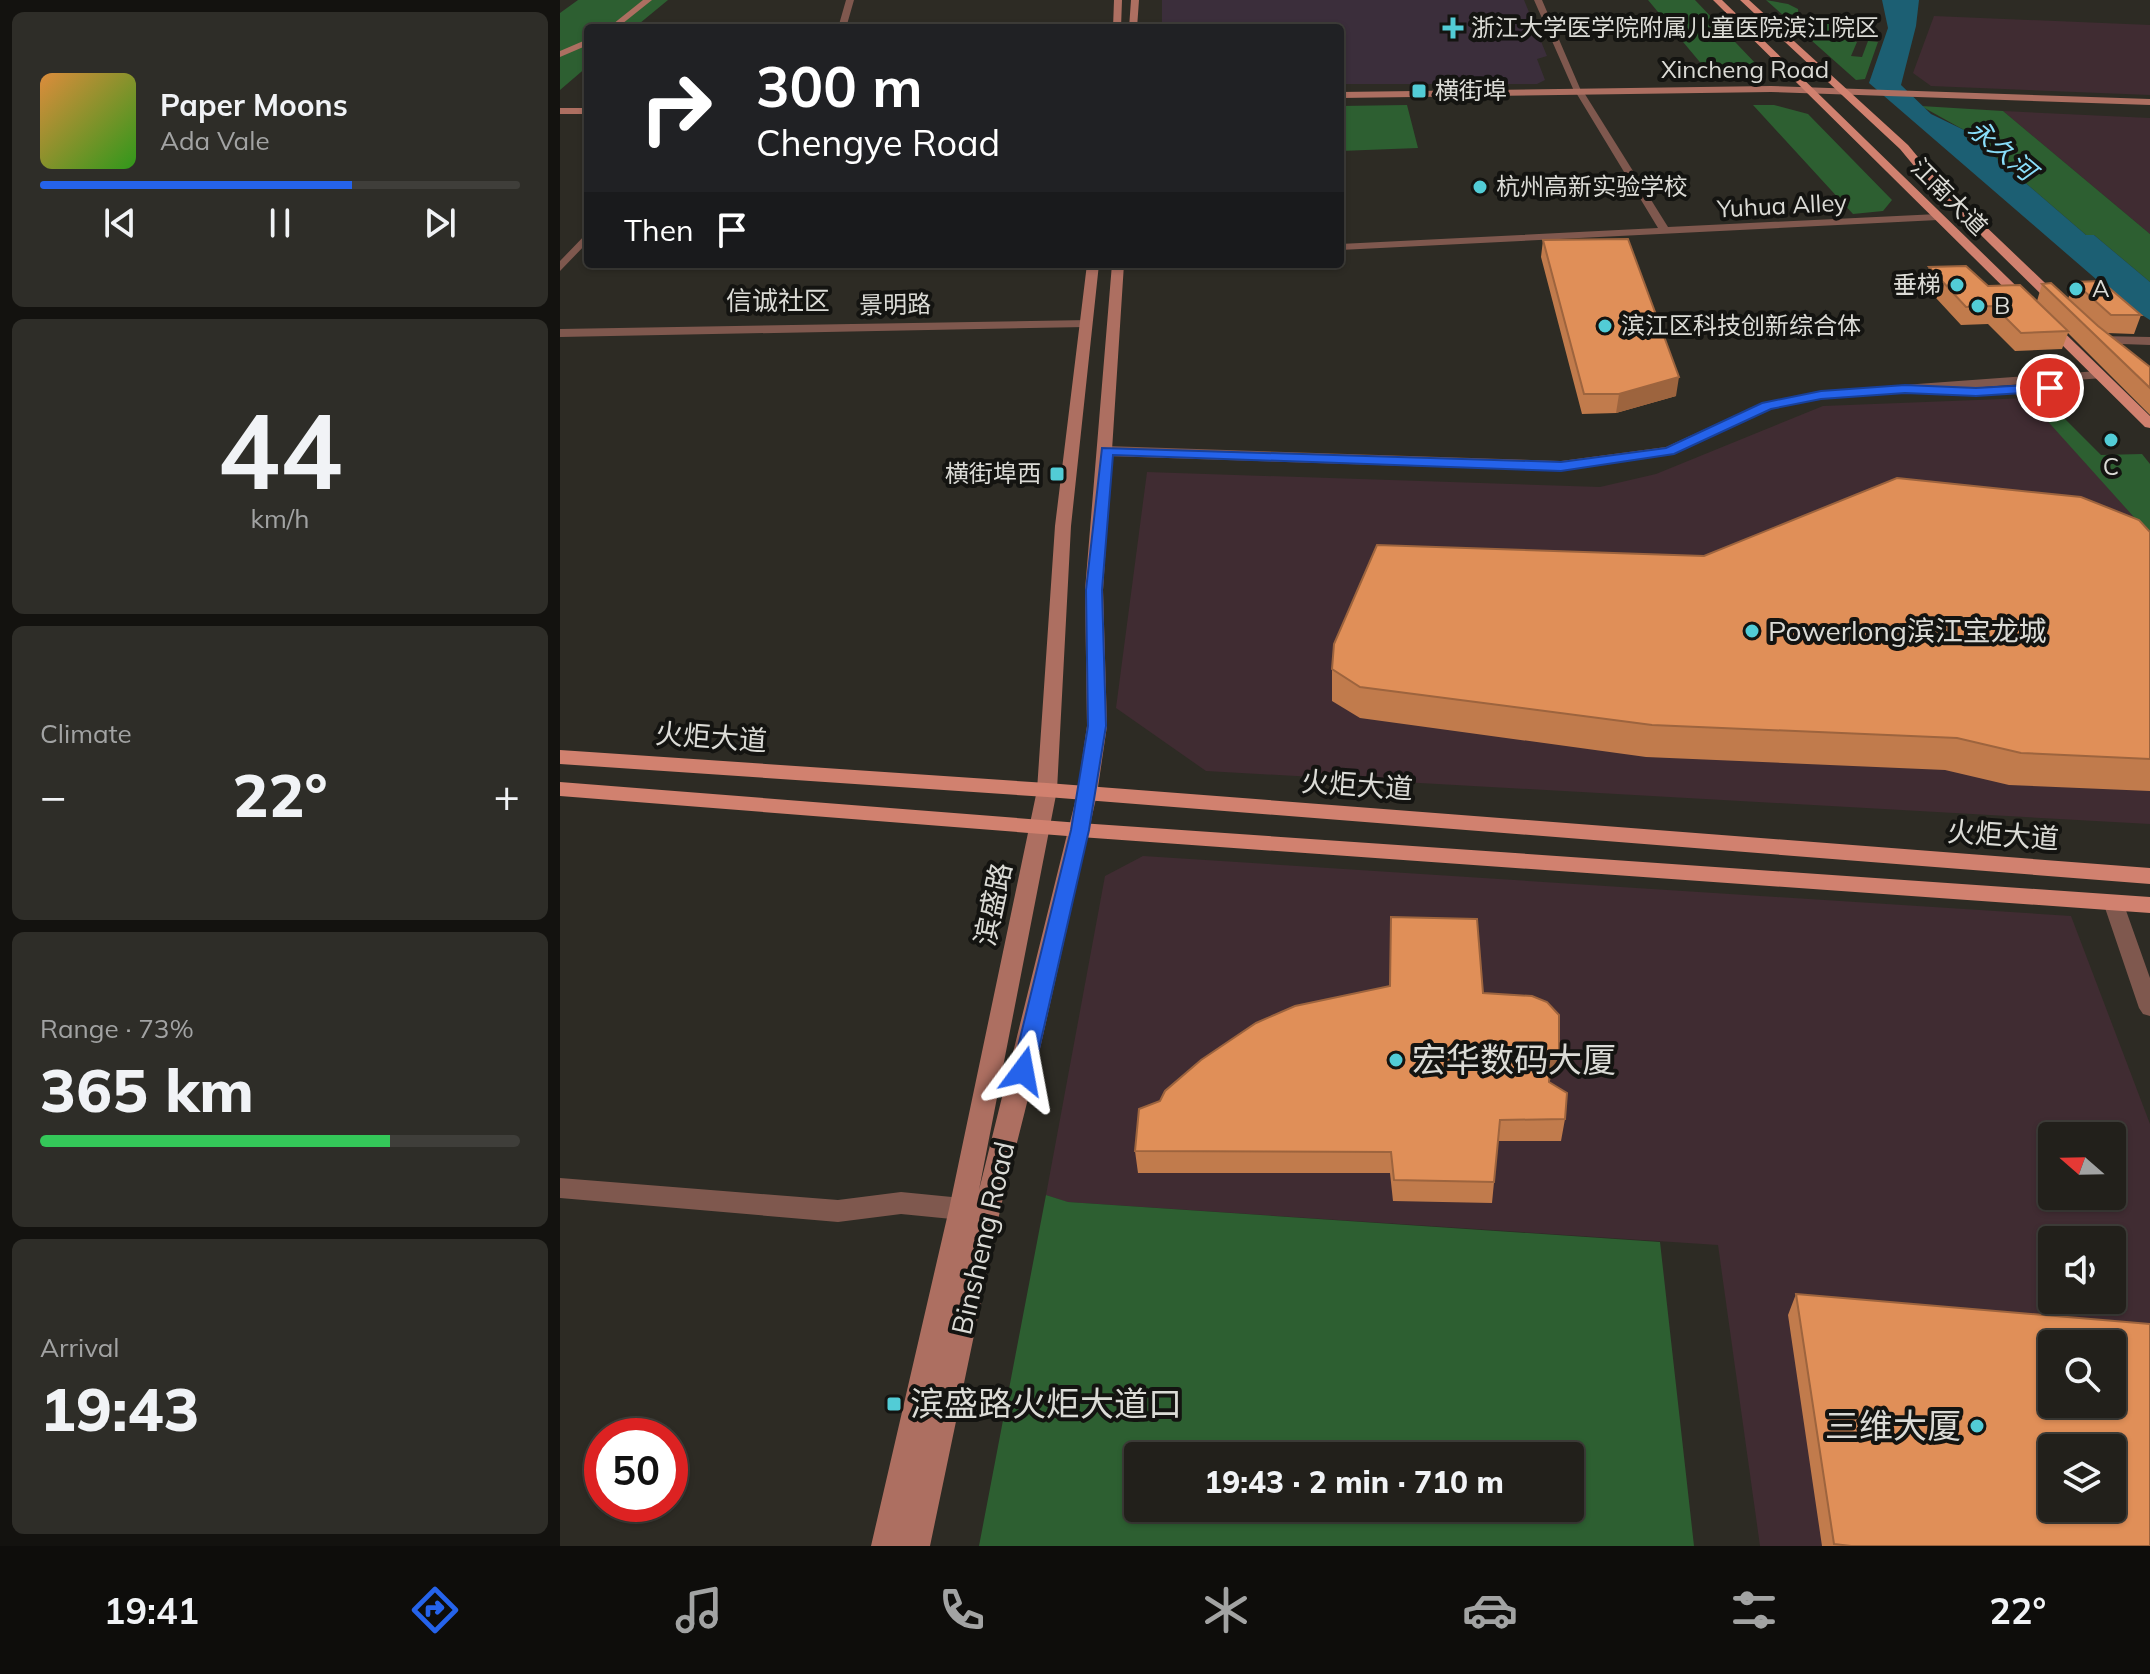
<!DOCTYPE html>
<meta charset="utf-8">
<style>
:root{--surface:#22201b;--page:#2e2d28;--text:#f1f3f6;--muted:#a2a3a3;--line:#3f3e3a;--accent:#2563eb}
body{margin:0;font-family:Mulish,"Noto Sans SC",sans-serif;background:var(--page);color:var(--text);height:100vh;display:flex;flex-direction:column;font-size:30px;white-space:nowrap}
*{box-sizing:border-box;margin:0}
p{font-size:26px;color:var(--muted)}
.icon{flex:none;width:44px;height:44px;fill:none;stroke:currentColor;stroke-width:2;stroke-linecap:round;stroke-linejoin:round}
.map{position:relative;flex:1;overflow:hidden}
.side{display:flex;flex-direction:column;gap:12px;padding:12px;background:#13120f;width:560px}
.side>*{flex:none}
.guide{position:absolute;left:24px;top:24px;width:760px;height:244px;border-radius:8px;box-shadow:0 2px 6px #0004,0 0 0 2px var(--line);background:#202124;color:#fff;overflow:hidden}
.needle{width:52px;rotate:290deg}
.controls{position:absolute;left:1478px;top:1122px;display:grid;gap:16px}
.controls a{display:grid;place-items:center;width:88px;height:88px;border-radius:8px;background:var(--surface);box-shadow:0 2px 6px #0004,0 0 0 2px var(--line);font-size:40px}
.speed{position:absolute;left:24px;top:1418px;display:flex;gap:16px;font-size:40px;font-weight:700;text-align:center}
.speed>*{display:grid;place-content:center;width:104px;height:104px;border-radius:50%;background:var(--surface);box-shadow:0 2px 6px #0004,0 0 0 2px var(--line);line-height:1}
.speed .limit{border:12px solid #d22;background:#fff;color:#111}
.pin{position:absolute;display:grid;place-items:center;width:68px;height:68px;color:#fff;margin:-34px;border:4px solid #fff;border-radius:50%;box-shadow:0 2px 8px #0007}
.me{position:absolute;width:88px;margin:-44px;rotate:13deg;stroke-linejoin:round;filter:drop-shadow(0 0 6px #0008)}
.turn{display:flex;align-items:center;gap:28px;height:168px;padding:0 40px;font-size:36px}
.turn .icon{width:104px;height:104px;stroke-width:2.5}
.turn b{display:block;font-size:56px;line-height:68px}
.then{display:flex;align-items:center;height:76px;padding:0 40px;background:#0003;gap:16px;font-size:30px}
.big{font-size:60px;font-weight:800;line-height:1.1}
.side .widget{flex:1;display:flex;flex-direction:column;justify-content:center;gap:12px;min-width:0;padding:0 28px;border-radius:12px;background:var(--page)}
.side .dial{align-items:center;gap:0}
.dial b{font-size:104px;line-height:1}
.song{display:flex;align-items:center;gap:24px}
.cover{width:96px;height:96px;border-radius:12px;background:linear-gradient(135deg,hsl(30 70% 55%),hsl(110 70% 35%))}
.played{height:8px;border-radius:4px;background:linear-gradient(90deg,var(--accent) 65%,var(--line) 65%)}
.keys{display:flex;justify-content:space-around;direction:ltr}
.heat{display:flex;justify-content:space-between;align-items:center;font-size:44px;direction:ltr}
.charge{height:12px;border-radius:6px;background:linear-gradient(90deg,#34c759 73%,var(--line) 0)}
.trip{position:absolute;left:564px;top:1442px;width:460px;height:80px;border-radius:8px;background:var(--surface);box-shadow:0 2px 6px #0004,0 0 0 2px var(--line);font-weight:800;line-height:80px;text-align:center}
.menu{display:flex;height:128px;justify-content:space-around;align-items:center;background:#0e0d0b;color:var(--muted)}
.menu .icon{width:56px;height:56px}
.menu .active{color:var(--accent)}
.menu b{font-size:36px;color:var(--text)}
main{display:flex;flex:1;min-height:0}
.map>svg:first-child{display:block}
</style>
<main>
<section class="side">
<div class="widget">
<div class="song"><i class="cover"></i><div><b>Paper Moons</b><p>Ada Vale</p></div></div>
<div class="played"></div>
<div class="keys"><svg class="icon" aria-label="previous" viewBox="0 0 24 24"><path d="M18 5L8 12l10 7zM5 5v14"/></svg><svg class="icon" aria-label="pause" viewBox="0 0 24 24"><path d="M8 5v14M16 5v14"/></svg><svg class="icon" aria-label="next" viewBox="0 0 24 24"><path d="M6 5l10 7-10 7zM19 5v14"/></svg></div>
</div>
<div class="widget dial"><b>44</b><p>km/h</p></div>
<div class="widget"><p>Climate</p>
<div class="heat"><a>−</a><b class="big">22°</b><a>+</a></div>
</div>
<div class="widget"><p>Range · 73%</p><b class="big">365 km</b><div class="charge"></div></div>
<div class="widget"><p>Arrival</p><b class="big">19:43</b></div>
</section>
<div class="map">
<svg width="1590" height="1546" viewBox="0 0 1590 1546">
<rect width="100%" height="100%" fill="#2d2b24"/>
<!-- commercial -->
<path fill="#402c32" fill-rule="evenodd" d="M1374,16L1590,25V95L1371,86L1353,73Z
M1443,111L1590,118V234Z
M1468,398L1590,535V824L646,771L556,708L587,472L1040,487L1096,474L1263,406Z
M583,856L1511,916L1590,1124V1546H1200L1158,1245L507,1202L486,1195L545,876ZM1492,1136H1552V1196H1492ZM1492,1240H1552V1300H1492ZM1492,1344H1552V1404H1492ZM1492,1448H1552V1508H1492Z"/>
<!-- medical -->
<path fill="#3b2e3b" d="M602,0H964L987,56L977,59L985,80L977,84H780V28H602Z"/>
<!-- green -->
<path fill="#2d5f31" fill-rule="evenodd" d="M18,0H108L74,28H28V66L0,90V13Z
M1088,0H1135L1198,66L1149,73Z
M1206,0L1228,4L1238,9L1239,21H1308L1302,34H1289L1286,39L1297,42L1291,56L1302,57L1308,41L1318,42L1305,79L1296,80Z
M847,105L858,148L780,151V106Z
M1193,105H1214L1248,114L1332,200L1323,211L1293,214Z
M1361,106L1443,111L1590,234V282L1534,235H1526L1404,130Z
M1501,415L1541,455L1582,454L1590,464V535L1483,416Z
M486,1195L508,1202L1100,1242L1134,1546H419ZM578,1456H1010V1508H578Z"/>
<!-- water -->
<path fill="#1c5f73" d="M1322,0H1359L1356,26L1341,85L1371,114L1404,130L1526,235H1534L1590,282V320L1566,305L1309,83L1328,28Z"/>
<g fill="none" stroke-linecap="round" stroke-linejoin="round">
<!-- minor -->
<path fill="#7f584e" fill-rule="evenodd" d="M286,0H294L286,28H278Z
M1019,88L1023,91L1108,227L1378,214L1383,217L1378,220L780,250V244L1098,228L1015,91Z
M28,232V242L0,271V261Z
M530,320L532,323L526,327L0,337V329Z
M1553,895L1560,897L1563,902L1590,978V1016L1583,1014L1579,1008L1543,902L1546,897Z
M0,1178L278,1200L341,1192L402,1198L410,1201L414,1209L410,1217L402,1220L341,1214L278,1222L0,1198Z"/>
<!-- tertiary -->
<path fill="#7f584e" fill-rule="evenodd" d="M974,0H982L1022,93L1014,91Z
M1539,336L1590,337V345L1534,343L1532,340Z
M1538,371L1545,375L1543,378L1261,399L1211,409L1114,454L1001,471L546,456L538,451L546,446L1001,461L1106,447L1202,403L1261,391Z"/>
<!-- secondary -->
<path fill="#ad6f61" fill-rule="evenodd" d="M83,0H92L57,28H48Z
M554,0H562L561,28H553Z
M571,0H579L577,28H569Z
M28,39V45L0,57V51Z
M1211,86L1590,99V105L1211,92L780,98V92Z
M0,108H28V114H0Z
M527,264H539L511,526L497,790L419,1190L517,794L527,726L525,590L552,264H564L543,590L547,726L537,794L475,1071L441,1206L370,1546H311L389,1209L477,790L495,526Z"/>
<!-- primary -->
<path fill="#d1816f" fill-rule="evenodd" d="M1153,0H1162L1590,416V428L1585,427Z
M1180,0H1189L1348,145L1377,180L1505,302V308H1495L1369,184L1340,149Z
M0,750L487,783L1590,868V884L487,797L0,764Z
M0,782L520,823L1590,897V913L520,837L0,796Z"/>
</g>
<!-- wall -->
<path fill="#c17b4c" d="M983,240L1116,396L1056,413L1022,414L981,257Z
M1369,267L1477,301L1482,284L1508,299L1514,282L1581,315L1574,334L1547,333L1590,367V415L1508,333L1502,349L1455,351L1428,324L1401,325L1364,285Z
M1590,532V791L1449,785L1385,770L1086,757L800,718L772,701V669L1144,556Z
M923,993L996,1076L989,1080V1082L1005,1119L1001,1141H938L932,1203L833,1201L830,1173H578L575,1151L600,1101Z
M1236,1294L1590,1546H1262L1228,1315Z"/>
<!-- shaded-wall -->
<path fill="#9d643e" d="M1119,377L1116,396L1056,413L1059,394Z
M999,1054L996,1076L987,1081L990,1060Z"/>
<!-- building -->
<path fill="#e08f58" stroke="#9d643e" stroke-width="2" fill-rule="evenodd" d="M1068,239L1119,377L1059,394H1024L983,240Z
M1406,266L1428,286L1460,285L1508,331L1461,333L1434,306L1406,307L1369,267Z
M1541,281L1581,315H1551L1514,282Z
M1491,283L1538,326L1590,367V388L1482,284Z
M1337,478L1521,497L1579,520L1590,532V759L1461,753L1397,738L1092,725L800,687L772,669L774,644L817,545L1144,556Z
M831,917L917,919L923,993L972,996L987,1002L999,1015V1054L990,1060L989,1082L1007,1093L1005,1119L940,1120L934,1182L834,1180L831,1152L575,1151L579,1109L600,1101L605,1091L641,1060L696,1023L735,1006L830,986Z
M1236,1294L1590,1324V1546H1291L1274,1544ZM1492,1344H1552V1404H1492ZM1492,1448H1552V1508H1492Z"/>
<!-- route -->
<path fill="#2563eb" stroke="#184099" stroke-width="2" d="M1490,384L1496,388L1495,391L1416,396L1345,393L1261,399L1211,409L1114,454L1001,471L553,455L542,590L546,726L529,830L474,1071L471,1078L463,1081L455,1078L452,1071L511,830L528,726L526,590L542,448L1001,462L1106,448L1202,403L1261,391L1345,385L1416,388Z"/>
<!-- markers -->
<g fill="#52ccd6" stroke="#141411" stroke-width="3">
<path d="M889 16h8v8h8v8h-8v8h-8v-8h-8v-8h8z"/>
<rect x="851" y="83" width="16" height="16" rx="4"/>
<circle cx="920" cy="187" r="8"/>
<circle cx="1397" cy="285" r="8"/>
<circle cx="1516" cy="289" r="8"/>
<circle cx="1418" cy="306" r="8"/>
<circle cx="1045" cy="326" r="8"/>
<circle cx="1551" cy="440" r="8"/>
<rect x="489" y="466" width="16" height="16" rx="4"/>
<circle cx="1192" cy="631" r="8"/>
<circle cx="836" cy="1060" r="8"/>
<rect x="326" y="1396" width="16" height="16" rx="4"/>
<circle cx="1417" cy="1426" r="8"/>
</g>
<g text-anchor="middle" stroke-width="8" stroke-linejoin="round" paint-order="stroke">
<!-- far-poi labels -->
<g font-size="24" fill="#dbdbd6" stroke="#141411" text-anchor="start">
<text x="911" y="36">浙江大学医学院附属儿童医院滨江院区</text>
<text x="875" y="99">横街埠</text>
<text x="936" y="195">杭州高新实验学校</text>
<text x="1381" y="293" text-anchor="end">垂梯</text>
<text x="1532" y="297">A</text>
<text x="1434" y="314">B</text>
<text x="1061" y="334">滨江区科技创新综合体</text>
<text x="1551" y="475" text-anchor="middle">C</text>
<text x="481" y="482" text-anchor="end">横街埠西</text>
</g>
<!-- far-street labels -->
<g font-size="24" fill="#dbdbd6" stroke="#141411">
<text x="1185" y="78">Xincheng Road</text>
<text transform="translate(1389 197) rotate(45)" y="8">江南大道</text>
<text transform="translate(1222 206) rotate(-3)" y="8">Yuhua Alley</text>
<text transform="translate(335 305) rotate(-1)" y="8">景明路</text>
</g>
<!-- far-water labels -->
<g font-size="26" font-style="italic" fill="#89defa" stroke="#141411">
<text transform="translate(1442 150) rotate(40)" y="9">永久河</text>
</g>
<!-- far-quarter labels -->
<g font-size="26" fill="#dbdbd6" stroke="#141411">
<text x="218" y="310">信诚社区</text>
</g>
<!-- poi labels -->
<g font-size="28" fill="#dbdbd6" stroke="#141411" text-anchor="start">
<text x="1208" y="641">Powerlong滨江宝龙城</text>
</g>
<!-- street labels -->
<g font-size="28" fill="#dbdbd6" stroke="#141411">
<text transform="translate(151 737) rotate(4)" y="10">火炬大道</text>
<text transform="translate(797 785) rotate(4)" y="10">火炬大道</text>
<text transform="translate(1443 835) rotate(4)" y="10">火炬大道</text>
<text transform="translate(433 904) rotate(-78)" y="10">滨盛路</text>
<text transform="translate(423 1238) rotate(-77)" y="10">Binsheng Road</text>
</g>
<!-- near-poi labels -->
<g font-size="34" fill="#dbdbd6" stroke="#141411" text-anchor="start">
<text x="852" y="1072">宏华数码大厦</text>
<text x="350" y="1416">滨盛路火炬大道口</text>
<text x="1401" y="1438" text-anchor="end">三维大厦</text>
</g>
</g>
</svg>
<div class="controls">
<a><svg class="needle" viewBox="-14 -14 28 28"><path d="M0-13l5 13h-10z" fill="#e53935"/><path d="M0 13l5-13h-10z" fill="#a2a3a3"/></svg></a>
<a><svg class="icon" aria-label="sound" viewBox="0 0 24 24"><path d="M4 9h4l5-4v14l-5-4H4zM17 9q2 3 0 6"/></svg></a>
<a><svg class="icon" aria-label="search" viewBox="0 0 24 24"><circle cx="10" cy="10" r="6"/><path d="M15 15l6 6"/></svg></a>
<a><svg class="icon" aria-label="layers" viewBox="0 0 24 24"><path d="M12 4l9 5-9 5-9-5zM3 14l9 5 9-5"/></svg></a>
</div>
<div class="speed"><div class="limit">50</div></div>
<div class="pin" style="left:1490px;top:388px;background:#d93025"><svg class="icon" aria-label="arrive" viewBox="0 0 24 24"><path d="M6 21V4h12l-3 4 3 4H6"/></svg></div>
<svg class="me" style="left:463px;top:1071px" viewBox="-20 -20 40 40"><path d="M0-17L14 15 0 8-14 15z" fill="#2563eb" stroke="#fff" stroke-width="4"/></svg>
<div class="trip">19:43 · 2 min · 710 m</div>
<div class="guide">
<div class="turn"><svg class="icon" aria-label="right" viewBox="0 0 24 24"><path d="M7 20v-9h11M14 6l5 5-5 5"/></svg><div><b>300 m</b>Chengye Road</div></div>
<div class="then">Then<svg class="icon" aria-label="arrive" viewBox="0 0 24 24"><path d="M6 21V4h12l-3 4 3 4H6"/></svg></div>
</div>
</div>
</main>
<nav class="menu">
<b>19:41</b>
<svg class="icon active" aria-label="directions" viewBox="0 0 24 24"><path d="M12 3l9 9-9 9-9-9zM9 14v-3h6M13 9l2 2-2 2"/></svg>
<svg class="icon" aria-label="music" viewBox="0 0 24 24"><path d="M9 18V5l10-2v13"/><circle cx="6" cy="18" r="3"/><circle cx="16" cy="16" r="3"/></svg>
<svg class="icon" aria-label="phone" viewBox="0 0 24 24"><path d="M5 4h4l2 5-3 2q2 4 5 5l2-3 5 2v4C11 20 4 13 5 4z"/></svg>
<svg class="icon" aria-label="climate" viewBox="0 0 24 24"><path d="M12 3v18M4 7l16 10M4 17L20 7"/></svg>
<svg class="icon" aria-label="car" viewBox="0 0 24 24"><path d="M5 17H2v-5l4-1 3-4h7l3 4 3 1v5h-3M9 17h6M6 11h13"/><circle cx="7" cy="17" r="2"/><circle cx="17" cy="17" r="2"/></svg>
<svg class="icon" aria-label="filters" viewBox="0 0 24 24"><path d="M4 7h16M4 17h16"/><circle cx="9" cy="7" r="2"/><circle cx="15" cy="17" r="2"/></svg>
<b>22°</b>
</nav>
